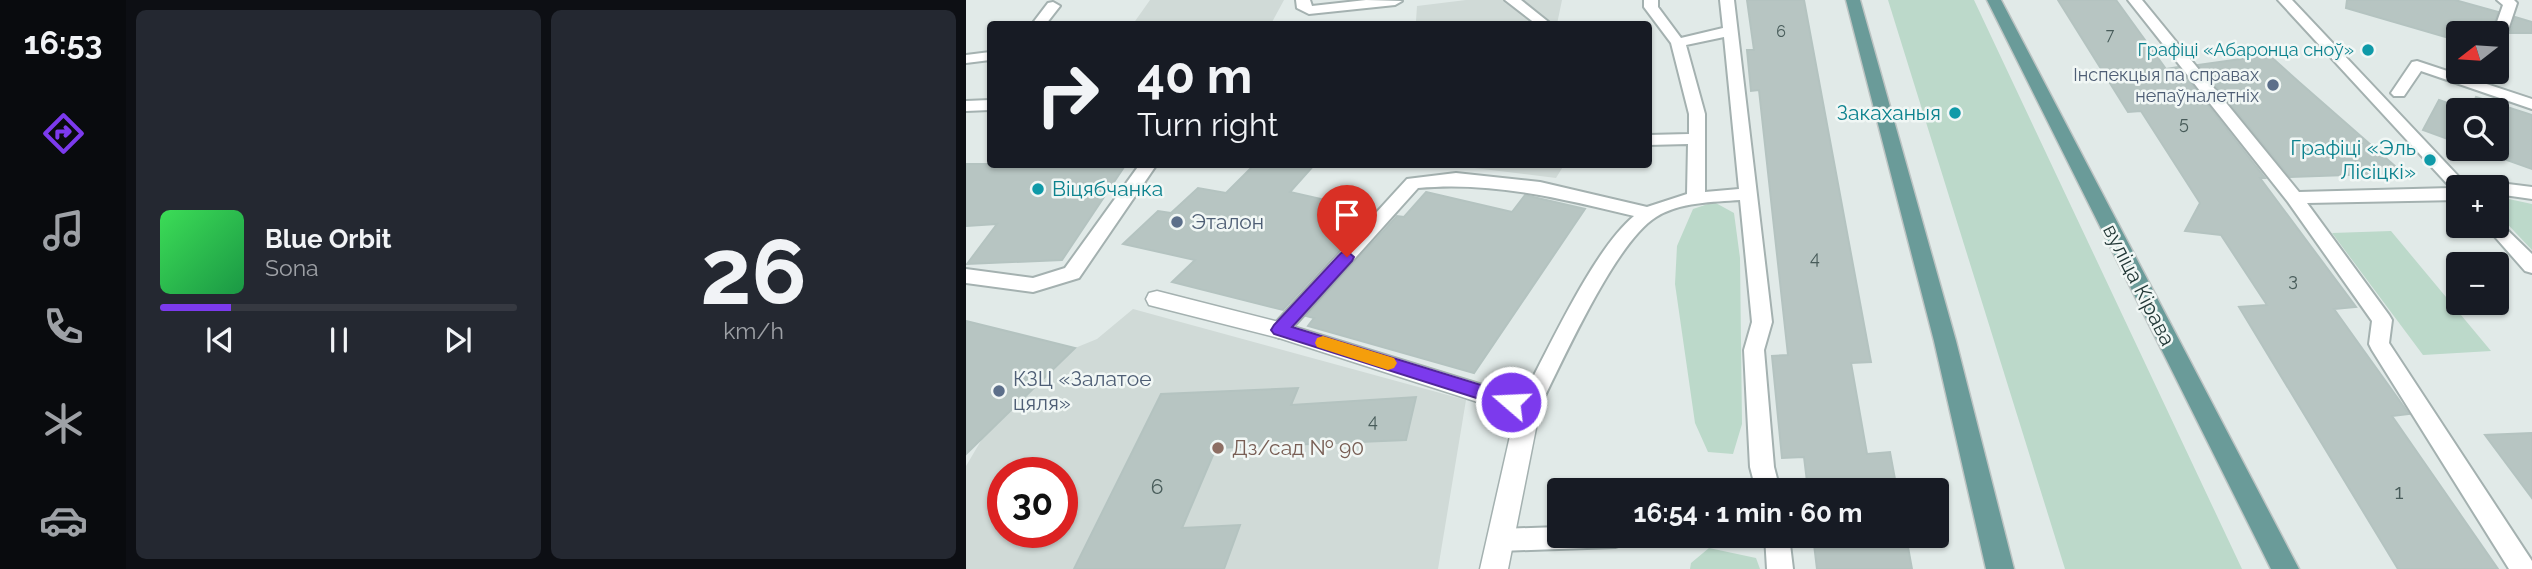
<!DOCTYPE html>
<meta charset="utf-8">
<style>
:root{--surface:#171b24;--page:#242831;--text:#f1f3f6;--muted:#9ea1a6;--line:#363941;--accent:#7c3aed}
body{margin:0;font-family:Raleway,sans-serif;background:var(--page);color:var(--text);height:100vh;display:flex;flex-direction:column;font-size:26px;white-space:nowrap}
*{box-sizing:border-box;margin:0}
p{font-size:23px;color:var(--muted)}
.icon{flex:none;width:38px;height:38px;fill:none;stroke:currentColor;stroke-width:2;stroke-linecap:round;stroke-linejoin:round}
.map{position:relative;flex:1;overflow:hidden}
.sheet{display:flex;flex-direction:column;gap:10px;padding:10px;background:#0d0f14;width:840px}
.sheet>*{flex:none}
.guide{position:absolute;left:21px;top:21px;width:665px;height:147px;border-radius:7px;box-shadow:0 2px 5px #0004;background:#171b24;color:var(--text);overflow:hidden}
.needle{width:46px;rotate:253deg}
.controls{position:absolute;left:1480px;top:21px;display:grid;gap:14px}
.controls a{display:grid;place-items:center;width:63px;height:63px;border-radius:7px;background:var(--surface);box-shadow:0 2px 5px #0004;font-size:35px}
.speed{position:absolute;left:21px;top:457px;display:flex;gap:14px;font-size:35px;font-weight:700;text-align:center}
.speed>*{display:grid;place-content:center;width:91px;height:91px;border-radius:50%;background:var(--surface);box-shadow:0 2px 5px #0004;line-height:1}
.speed .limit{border:10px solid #d22;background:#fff;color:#111}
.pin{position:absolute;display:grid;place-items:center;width:60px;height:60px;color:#fff;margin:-72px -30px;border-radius:50% 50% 50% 0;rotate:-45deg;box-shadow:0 0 7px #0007}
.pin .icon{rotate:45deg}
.me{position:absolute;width:77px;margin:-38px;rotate:289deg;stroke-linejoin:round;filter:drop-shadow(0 0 5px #0008)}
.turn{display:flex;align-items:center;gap:24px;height:147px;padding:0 35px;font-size:32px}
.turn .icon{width:91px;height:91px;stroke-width:2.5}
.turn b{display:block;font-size:49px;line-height:60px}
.sheet .widget{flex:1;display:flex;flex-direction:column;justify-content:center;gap:10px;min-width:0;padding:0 24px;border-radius:10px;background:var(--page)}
.sheet .dial{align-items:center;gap:0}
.dial b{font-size:91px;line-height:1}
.song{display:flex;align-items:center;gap:21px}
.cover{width:84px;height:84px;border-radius:10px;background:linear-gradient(135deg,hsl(130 70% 55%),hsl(140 70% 35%))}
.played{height:7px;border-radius:4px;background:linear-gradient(90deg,var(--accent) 20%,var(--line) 20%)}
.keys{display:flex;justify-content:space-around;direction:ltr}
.sheet .tiles{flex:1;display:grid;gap:10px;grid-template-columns:repeat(2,1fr)}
.trip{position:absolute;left:581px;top:478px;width:402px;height:70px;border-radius:7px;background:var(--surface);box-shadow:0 2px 5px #0004;font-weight:700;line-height:70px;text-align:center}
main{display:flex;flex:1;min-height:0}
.tab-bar{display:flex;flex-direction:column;width:126px;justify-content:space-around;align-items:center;background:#090b0e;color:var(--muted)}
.tab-bar .icon{width:49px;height:49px}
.tab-bar .current{color:var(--accent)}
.tab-bar b{font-size:32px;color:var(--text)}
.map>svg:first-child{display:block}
</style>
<main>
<nav class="tab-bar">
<b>16:53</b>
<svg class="icon current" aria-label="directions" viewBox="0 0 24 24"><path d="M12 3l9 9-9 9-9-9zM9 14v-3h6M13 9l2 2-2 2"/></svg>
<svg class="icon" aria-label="music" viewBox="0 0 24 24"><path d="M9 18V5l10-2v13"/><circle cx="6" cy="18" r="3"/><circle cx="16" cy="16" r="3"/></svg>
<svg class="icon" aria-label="phone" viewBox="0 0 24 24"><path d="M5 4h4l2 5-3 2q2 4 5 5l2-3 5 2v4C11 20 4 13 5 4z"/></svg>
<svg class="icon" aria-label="climate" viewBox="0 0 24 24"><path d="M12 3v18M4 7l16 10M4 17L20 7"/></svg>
<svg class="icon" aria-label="car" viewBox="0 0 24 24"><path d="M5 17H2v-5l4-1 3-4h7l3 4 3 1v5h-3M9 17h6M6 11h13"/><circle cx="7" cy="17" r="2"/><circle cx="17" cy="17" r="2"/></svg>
</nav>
<section class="sheet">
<div class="tiles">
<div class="widget">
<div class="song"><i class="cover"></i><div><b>Blue Orbit</b><p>Sona</p></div></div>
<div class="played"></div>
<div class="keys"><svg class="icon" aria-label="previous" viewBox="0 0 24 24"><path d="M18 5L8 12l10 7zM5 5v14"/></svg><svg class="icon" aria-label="pause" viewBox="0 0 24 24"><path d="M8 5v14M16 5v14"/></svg><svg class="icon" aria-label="next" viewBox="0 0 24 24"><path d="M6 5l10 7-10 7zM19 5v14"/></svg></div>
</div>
<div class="widget dial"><b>26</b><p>km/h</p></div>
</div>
</section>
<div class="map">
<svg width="1566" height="569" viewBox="0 0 1566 569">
<rect width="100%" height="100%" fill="#e1eae8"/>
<!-- built -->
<path fill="#d0dad7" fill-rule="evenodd" d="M184,0H318L305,24H167Z
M500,0H596L591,24H420L450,21L451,6Z
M484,165L598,164V165L590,178Z
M167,309L500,400L472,569H0V466L16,439L109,348L131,339ZM37,472H96V532H37Z"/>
<!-- green -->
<path fill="#bcd9ca" d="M922,0H1008L1276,569H1099Z
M1538,198L1566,204V250L1531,213V202Z
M748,202L768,213L774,258L776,424L767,454L742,452L729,423L709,284L711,246L727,209Z
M1425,231L1525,351L1457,355L1366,233Z
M743,548L790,558L794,569H724L725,563Z"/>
<!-- building -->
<path fill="#b7c5c2" stroke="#b4c3c0" stroke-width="2" d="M781,0H838L905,362L885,363L901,454L924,452L931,490H842L838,457L816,458L806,356L822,355L793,90L785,91L781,50H788Z
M1092,0H1150L1200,69L1212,67L1299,178H1294L1390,307L1368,309L1443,414L1426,416L1532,569H1432L1273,307L1301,305L1255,235L1219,231L1234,203L1175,111L1162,112Z
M1381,0H1489L1532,12L1525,33H1493V41L1380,8Z
M1549,17L1566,22V33H1544Z
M1303,55L1333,82L1437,173L1324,177L1232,65Z
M1510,97L1566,115V169L1510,149H1531V110H1504Z
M1473,100L1502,110H1493V143L1457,130Z
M0,164H160L96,260L1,264L31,224L0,226Z
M289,164H349L324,192L408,211L317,310L206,282L229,260L157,244L192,211L205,213L232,188L260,193Z
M460,192L546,212L559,195L619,209L508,373L342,326L348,318L340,316L431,216L438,217Z
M0,321L109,348L0,454Z
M332,388L325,405L450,397L440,440L250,448L216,528L274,525L258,569H108L195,394Z
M1566,433V498L1519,435Z
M847,536H940L946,569H851Z"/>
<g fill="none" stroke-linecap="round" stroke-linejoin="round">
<defs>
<path id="service" d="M330,0H344L346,6L400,0L436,1L429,5L343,14L331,8Z
M539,0H555L585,24H570Z
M678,0H692V7L715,38L757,28L754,0H768L806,322L798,350L808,467L814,490H790L784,467L778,350L786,322L774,200C747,202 714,202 690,217C648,243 594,367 570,414L562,417L554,414L551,408L554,402C582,351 626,251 668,216C597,199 526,181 452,188L320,335L313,338L306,335L303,330L441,179L490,173L574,182L681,207L721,194L722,144L682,145V135L723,134V114L705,43L678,7ZM758,37L773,189L739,192V114L720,45Z
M1162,0H1176L1333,192L1485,188L1312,0H1326L1494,178L1566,187V199L1531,194V187H1493V200L1341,203L1423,315L1426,320L1423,343L1566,561V569H1543L1406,350L1403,344L1406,321L1322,202Z
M1531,0H1548L1551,3L1538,42L1531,46V33H1527L1537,5Z
M87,2L94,6L80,24H66L82,3Z
M24,52V60L0,63V55Z
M1451,61L1566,99V109L1455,71L1438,96H1428L1425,93L1446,62Z
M24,100V110L0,111V101Z
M174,164H191L113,278L67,292L0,283V269L67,278L99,268Z
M1531,220L1566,254V273L1559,271L1523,230L1520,226H1531Z
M593,527V536H661L658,544L649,547L534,551L525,548L522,540L525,532L534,529Z
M799,536H823L827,569H801Z"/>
<path id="minor" d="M191,291L313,322L570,401L574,408L542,569H514L549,414L313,338L183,305L180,299L183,293Z"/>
<path id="primary" d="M880,0H894L990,341L1048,569H1020L968,341Z
M1021,0H1035L1333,569H1305Z"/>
</defs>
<!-- service casing -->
<use href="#service" stroke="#a4b1b0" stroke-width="4"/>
<!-- minor casing -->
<use href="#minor" stroke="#a4b1b0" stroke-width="3"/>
<!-- primary casing -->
<use href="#primary" stroke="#bdc4c3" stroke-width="3"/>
<!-- service -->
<use href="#service" fill="#fff" fill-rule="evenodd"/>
<!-- minor -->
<use href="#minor" fill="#fff" fill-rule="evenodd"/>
<!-- primary -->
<use href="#primary" fill="#6a9b99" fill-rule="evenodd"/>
</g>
<!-- route -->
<path fill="#7c3aed" stroke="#51269a" stroke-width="2" d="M381,251L388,257L386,261L326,327L551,396L554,402L551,407L545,409L308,334L305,330L308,325L375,253Z"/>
<!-- slow -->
<path fill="#f59e0b" d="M357,336L428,358L431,363L428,368L422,370L351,347L349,343L351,338Z"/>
<!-- markers -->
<g fill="#0f9aa8" stroke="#f1f7f5" stroke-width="2.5">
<circle cx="1402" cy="50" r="7"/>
<circle cx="989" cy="113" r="7"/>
<circle cx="1464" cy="160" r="7"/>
<circle cx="72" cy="189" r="7"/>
</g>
<g fill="#5c6f8a" stroke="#f1f7f5" stroke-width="2.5">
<circle cx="1307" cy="85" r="7"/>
<circle cx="211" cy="222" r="7"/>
<circle cx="33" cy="391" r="7"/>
</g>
<circle fill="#8d6e63" stroke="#f1f7f5" stroke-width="2.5" cx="252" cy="448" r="7"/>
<g text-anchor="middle" stroke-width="5" stroke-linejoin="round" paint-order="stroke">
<!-- far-number labels -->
<g font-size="16" fill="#485c5a">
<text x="815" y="37">6</text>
<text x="1144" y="40">7</text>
</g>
<!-- far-culture labels -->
<g font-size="18" fill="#0d838f" stroke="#f1f7f5" text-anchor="end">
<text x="1388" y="56">Графіці «Абаронца сноў»</text>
</g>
<!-- far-service labels -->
<g font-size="18" fill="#4e5e75" stroke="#f1f7f5" text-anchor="end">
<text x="1293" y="81">Інспекцыя па справах<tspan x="1293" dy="21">непаўналетніх</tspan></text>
</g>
<!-- number labels -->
<g font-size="18" fill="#485c5a">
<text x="1218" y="129">5</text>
<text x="849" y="264">4</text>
<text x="1327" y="286">3</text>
<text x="407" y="427">4</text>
</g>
<!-- culture labels -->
<g font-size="21" fill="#0d838f" stroke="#f1f7f5" text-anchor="end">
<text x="975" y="120">Закаханыя</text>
<text x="1450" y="155">Графіці «Эль<tspan x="1450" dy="24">Лісіцкі»</tspan></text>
<text x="86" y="196" text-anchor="start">Віцябчанка</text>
</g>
<!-- service labels -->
<g font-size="21" fill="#4e5e75" stroke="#f1f7f5" text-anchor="start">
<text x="225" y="229">Эталон</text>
<text x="47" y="386">КЗЦ «Залатое<tspan x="47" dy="24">цяля»</tspan></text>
</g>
<!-- street labels -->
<g font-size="21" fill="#233938" stroke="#f1f7f5">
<text transform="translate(1173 285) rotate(63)" y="7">вуліца Кірава</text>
</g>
<!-- education labels -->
<g font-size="21" fill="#785e54" stroke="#f1f7f5" text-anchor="start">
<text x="266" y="455">Дз/сад № 90</text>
</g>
<!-- near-number labels -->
<g font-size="21" fill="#485c5a">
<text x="191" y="494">6</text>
<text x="1433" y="499">1</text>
</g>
</g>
</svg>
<div class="controls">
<a><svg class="needle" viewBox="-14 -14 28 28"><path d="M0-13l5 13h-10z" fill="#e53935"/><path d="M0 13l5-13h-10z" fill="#9ea1a6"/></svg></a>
<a><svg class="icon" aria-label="search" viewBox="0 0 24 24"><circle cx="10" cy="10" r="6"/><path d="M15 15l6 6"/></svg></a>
<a>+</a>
<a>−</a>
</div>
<div class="speed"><div class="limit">30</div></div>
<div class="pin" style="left:381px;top:257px;background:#d93025"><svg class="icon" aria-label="arrive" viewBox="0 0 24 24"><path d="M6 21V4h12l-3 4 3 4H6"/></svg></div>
<svg class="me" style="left:545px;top:402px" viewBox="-20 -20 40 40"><circle r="17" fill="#7c3aed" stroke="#fff" stroke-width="3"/><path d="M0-11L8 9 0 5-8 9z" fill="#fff"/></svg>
<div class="trip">16:54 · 1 min · 60 m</div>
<div class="guide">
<div class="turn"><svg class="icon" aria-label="right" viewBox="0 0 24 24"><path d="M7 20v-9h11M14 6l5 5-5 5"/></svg><div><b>40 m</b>Turn right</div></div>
</div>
</div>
</main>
